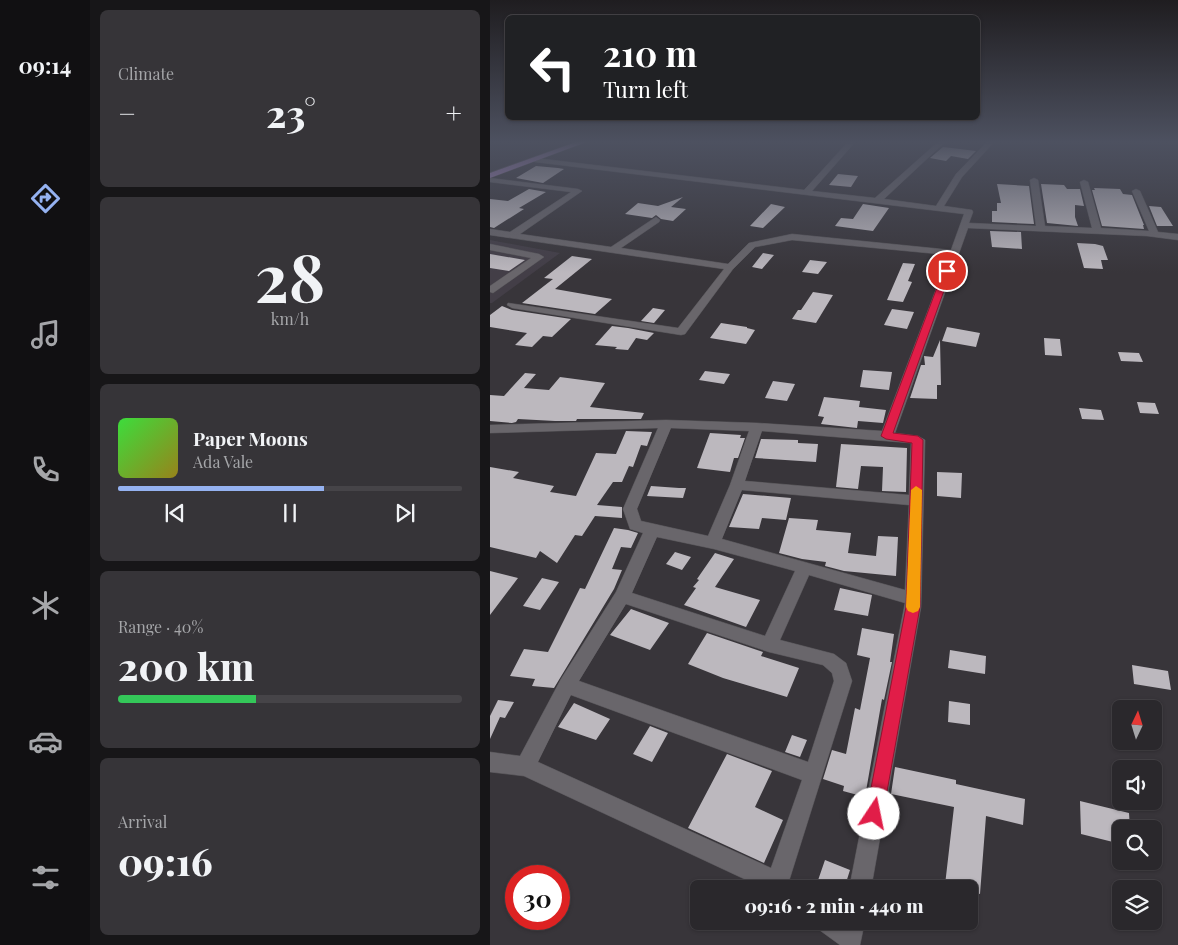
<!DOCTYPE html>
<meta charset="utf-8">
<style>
:root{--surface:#2a282c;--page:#363438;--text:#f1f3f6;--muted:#a5a6a9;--line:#464448;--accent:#95b2f1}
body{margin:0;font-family:"Playfair Display",serif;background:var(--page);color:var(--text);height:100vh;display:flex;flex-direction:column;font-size:19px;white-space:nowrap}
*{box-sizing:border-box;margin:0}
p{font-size:16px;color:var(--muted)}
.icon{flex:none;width:28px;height:28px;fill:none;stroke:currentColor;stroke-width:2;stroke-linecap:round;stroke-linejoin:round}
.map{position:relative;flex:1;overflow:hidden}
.panel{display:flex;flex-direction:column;gap:10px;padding:10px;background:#171618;width:400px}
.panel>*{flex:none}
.banner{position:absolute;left:15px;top:15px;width:475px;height:105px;border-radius:8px;box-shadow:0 1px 4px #0004,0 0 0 1px var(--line);background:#202124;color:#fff;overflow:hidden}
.needle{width:32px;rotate:4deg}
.controls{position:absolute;left:622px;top:700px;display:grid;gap:10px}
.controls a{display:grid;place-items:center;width:50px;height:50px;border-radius:8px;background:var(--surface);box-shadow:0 1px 4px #0004,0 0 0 1px var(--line);font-size:25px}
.speed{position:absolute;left:15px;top:865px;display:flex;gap:10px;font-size:25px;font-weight:700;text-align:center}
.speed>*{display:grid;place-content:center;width:65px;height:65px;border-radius:50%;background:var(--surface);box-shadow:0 1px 4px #0004,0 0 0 1px var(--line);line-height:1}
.speed .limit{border:8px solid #d22;background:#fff;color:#111}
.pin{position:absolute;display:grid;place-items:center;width:42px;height:42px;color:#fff;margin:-21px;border:2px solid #fff;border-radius:50%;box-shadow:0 1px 5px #0007}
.me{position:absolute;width:55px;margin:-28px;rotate:11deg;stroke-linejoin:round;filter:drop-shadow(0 0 4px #0008)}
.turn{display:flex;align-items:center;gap:18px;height:105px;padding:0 15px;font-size:22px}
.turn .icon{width:65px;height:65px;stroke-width:2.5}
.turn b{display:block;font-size:35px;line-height:42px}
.big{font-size:38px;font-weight:800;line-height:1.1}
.panel .widget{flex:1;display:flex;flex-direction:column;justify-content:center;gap:8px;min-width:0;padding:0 18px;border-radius:8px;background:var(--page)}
.panel .dial{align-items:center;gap:0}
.dial b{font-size:65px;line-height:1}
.song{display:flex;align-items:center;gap:15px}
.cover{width:60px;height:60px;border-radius:8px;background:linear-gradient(135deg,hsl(120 70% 55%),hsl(50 70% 35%))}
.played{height:5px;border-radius:2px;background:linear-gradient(90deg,var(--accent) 60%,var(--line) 60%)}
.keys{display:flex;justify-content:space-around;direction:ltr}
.heat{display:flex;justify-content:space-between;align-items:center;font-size:28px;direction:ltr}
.charge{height:8px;border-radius:4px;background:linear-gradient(90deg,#34c759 40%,var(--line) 0)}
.trip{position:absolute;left:200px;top:880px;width:288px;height:50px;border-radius:8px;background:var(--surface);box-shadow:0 1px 4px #0004,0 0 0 1px var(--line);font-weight:800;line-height:50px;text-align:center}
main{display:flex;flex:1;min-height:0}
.menu{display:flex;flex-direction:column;width:90px;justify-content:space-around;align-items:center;background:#111012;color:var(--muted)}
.menu .icon{width:35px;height:35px}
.menu .current{color:var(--accent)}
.menu b{font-size:22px;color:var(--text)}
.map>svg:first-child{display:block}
</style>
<main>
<nav class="menu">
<b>09:14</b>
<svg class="icon current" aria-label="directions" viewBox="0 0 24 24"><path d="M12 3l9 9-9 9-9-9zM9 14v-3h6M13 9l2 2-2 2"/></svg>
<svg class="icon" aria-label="music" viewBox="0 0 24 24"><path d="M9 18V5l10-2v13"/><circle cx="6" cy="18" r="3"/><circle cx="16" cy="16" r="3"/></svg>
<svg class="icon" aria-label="phone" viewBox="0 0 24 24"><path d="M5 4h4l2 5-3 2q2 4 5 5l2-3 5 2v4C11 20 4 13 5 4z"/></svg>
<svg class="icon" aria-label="climate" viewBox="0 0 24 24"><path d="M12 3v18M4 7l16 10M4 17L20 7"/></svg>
<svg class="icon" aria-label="car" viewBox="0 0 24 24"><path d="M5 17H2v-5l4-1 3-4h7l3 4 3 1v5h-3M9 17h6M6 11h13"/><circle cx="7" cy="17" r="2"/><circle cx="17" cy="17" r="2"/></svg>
<svg class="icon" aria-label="filters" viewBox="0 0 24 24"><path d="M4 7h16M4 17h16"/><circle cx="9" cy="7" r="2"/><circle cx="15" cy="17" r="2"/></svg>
</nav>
<section class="panel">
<div class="widget"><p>Climate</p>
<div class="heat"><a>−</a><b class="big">23°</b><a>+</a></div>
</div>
<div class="widget dial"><b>28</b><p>km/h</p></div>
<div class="widget">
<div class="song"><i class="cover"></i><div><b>Paper Moons</b><p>Ada Vale</p></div></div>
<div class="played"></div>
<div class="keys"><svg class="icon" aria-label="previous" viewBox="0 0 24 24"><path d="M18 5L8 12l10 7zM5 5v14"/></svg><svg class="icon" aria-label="pause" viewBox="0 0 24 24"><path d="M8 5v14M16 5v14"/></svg><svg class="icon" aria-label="next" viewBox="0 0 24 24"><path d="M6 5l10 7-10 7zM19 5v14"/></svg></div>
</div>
<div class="widget"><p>Range · 40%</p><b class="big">200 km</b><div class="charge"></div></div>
<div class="widget"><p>Arrival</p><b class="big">09:16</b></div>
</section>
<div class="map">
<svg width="688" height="945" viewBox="0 0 688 945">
<rect width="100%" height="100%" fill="#38353a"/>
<!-- built -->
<path fill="#433e47" d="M0,240L70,253L2,303H0Z"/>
<!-- building -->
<path fill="#bcb8be" d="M453,147L470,149L486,151L478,159L461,156L456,161L440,158Z
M46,166L68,168L74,169L53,183L26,178Z
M348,174L368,176L361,187L339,185Z
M507,184L539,186L544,224L502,222V211H507V203H511Z
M551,184L574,185L577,189H590L594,206L585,205V217L588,226L557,223Z
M604,188L630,189L633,194L642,195L654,225H653L654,229L612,226L602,190H605Z
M39,189L56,192L29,208L34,209L4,228L0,227V199L18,201Z
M193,197L181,207L196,209L183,221L171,219L166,215L162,218L135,214L148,203L168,206Z
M281,204L295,207L273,228L260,226Z
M373,204L399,208L383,231L345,226L351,218L363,219Z
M659,206L671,207L683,226H667Z
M500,231L531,232L532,249L502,247Z
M587,243L605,244L613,246L618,260H611L613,269L594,268Z
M273,253L284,255L272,269L262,267Z
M0,254L35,260L19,271L0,268Z
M82,256L102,259L65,289L122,299L105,314L32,303L63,279L54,278Z
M320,260L337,262L328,274L312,272Z
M413,263L425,264L418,281L422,282L413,302L397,300Z
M323,292L343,295L326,323L302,319L308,310H311Z
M12,306L22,310L81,319L62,337L53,336L42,347L25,345L37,333L0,327V315Z
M163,308L175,310L164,323L151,321Z
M402,309L424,312L417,329L394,325Z
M231,323L257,327V328L265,330L256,344L220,338Z
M122,326L138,328L164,333L157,340L146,338L138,350L125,349L127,347L105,345Z
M457,327L490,333L486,347L452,341Z
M554,338L570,339L572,356L555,355Z
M450,340L451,385H447V399L420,398L431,365H435L434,356L443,357Z
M628,352L649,353L653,362L631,361Z
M373,370L402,372L399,390L370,387Z
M215,371L240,374L234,384L209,380Z
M35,373L46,374L34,388L59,390L70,377L115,383L100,407L154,413L151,419H87L86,421H65L28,419L26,422L22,423L0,421V395L14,396Z
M283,381L305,384L297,401L275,398Z
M334,397L370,401L369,407L396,410L393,423L368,421L367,428L331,424L334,417L328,416Z
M647,402L665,403L669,414L650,413Z
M589,408L611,410L614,420L592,419Z
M136,431L162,432L157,446L151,445L143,467L139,466L132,482H123L107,505L132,507V518L105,516L92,536L85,535L67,563L50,551L46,558L0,547V467L29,472L23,478L64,486L60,492L86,496L106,453L126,454Z
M220,433L251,435L250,438H255L248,458H244L240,472L207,468Z
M271,439L308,440V443L328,444L326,462L265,458Z
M351,444L417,448L416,492L392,491L393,467L371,466L368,489L346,487Z
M447,472L472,473L471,498L447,496Z
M161,486L189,488H196L193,498L157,496Z
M253,494L301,498L296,520L272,518L269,529L239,527Z
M299,518L328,520L326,530L361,533L358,553L386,556L388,536L408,537L406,576L354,571L335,566L336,562L312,559L289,553Z
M124,528L138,530L148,533L141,548L131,547L122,569L132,570L124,589L64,688L42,686L45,679L20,676L34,649L58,652L90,588L95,589Z
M185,552L201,557L192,570L176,564Z
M225,553L244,559L225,587L270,600L256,627L194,605L206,588L203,587L209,580L207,579Z
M0,571L28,578L0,615Z
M52,578L69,582L50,610L33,606Z
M350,588L382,595L378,616L344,610Z
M141,609L179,623L160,650L120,635Z
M372,628L404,634L400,662H402L394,700L392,699L375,797L353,791L354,786L333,779L342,750L356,754L365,708L370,710L380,658L367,655Z
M217,633L273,652L271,656L309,668L297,697L233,678L198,664Z
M460,650L496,656L495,674L458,668Z
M642,665L678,671L681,690L644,684Z
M8,700L24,702L15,718L10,717L0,739V716Z
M459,701L480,704V725L458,722Z
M84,703L120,719L106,740L68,727Z
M160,726L178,733L162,762L143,754Z
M302,735L317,740L310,757L295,752Z
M237,754L282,771L265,807L293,820L274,863L198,828Z
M405,767L466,780V784L535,799L533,825L496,816L490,894L479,891V889L455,885L464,807L401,794Z
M590,801L639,813L640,829H631V844L591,834Z
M335,860L360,870L354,889H325Z"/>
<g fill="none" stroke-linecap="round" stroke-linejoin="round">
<defs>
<path id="minor" d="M359,141H366L322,191L385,198L449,141H456L394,199L446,206L466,174L498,141H505L472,177L454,206L482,210L483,212L479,223L546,226L540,180L544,178L548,180L555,226L602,228L590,182L594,180L598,182L611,228L659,231L642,191L646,189L650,191L668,232L688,234V240L657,236L478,228L405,433L428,436L435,440L431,607L381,889H359L415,603L319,575L290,640L344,654L356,663L362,681L299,881L302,889H272L265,884L34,776L0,772V752L30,756L71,679L126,592L153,533L140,529L133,509L168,428L0,433V425L176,420L267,423L392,431L459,255L302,240L265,247L243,269L195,334L191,335L22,308L17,305L18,303L188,328L234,269L0,235V229L20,232L81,192L0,182V178L88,189L92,191L30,234L121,247L166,217L170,220L169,222L131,248L238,264L259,243L302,234L461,250L474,214L45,162L41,160L45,158L314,190ZM181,428L259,431L240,485L218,536L151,521L147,509ZM272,431L421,443L419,495L255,481ZM252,490L419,505L415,590L232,539ZM167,537L224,549L305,571L275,636L142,593ZM136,604L279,652L333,665L342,673L344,681L318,762L89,681ZM81,695L312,780L281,868L48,762Z
M0,244L49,254L54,257L3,293L0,292V286L41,258L0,250Z
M325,921H375L370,945H350L328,929Z"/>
<path id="highway" d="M89,141H99L0,178V173Z"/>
</defs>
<!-- minor casing -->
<use href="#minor" stroke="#545256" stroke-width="1"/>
<!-- highway casing -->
<use href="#highway" stroke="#545256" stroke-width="1"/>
<!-- minor -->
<use href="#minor" fill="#69666b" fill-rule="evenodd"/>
<!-- highway -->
<use href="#highway" fill="#b088cb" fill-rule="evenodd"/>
</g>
<!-- sky -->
<linearGradient id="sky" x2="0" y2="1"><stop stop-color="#1f1d20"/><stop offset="0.52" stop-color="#4d5160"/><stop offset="1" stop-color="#4d5160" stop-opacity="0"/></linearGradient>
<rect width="688" height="273" fill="url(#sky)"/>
<!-- route -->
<path fill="#e11d48" stroke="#92132f" d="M454,269L461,271L403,433L428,436L433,440L430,607L393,814L390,820L384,822L378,820L376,814L416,607L422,443L396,439L391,436Z"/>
<!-- slow -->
<path fill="#f59e0b" d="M426,486L432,490L430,607L428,611L423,613L418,611L416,607L421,490Z"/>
</svg>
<div class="controls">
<a><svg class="needle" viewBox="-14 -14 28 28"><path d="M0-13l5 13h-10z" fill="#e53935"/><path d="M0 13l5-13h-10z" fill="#a5a6a9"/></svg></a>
<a><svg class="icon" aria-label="sound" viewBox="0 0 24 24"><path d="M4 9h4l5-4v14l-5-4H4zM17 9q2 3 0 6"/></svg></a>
<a><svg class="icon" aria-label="search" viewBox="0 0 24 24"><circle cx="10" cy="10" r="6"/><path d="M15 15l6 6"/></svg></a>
<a><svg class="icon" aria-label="layers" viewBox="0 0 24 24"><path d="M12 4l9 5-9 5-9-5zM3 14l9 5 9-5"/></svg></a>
</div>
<div class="speed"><div class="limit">30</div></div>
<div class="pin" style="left:457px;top:271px;background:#d93025"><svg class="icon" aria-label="arrive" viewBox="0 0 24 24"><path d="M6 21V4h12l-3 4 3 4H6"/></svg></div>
<svg class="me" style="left:384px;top:814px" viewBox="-20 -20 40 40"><circle r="19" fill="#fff"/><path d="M0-13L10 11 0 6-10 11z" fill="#e11d48"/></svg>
<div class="trip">09:16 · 2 min · 440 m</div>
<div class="banner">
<div class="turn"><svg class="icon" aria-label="left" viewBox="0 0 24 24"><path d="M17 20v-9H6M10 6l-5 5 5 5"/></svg><div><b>210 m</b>Turn left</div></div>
</div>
</div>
</main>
